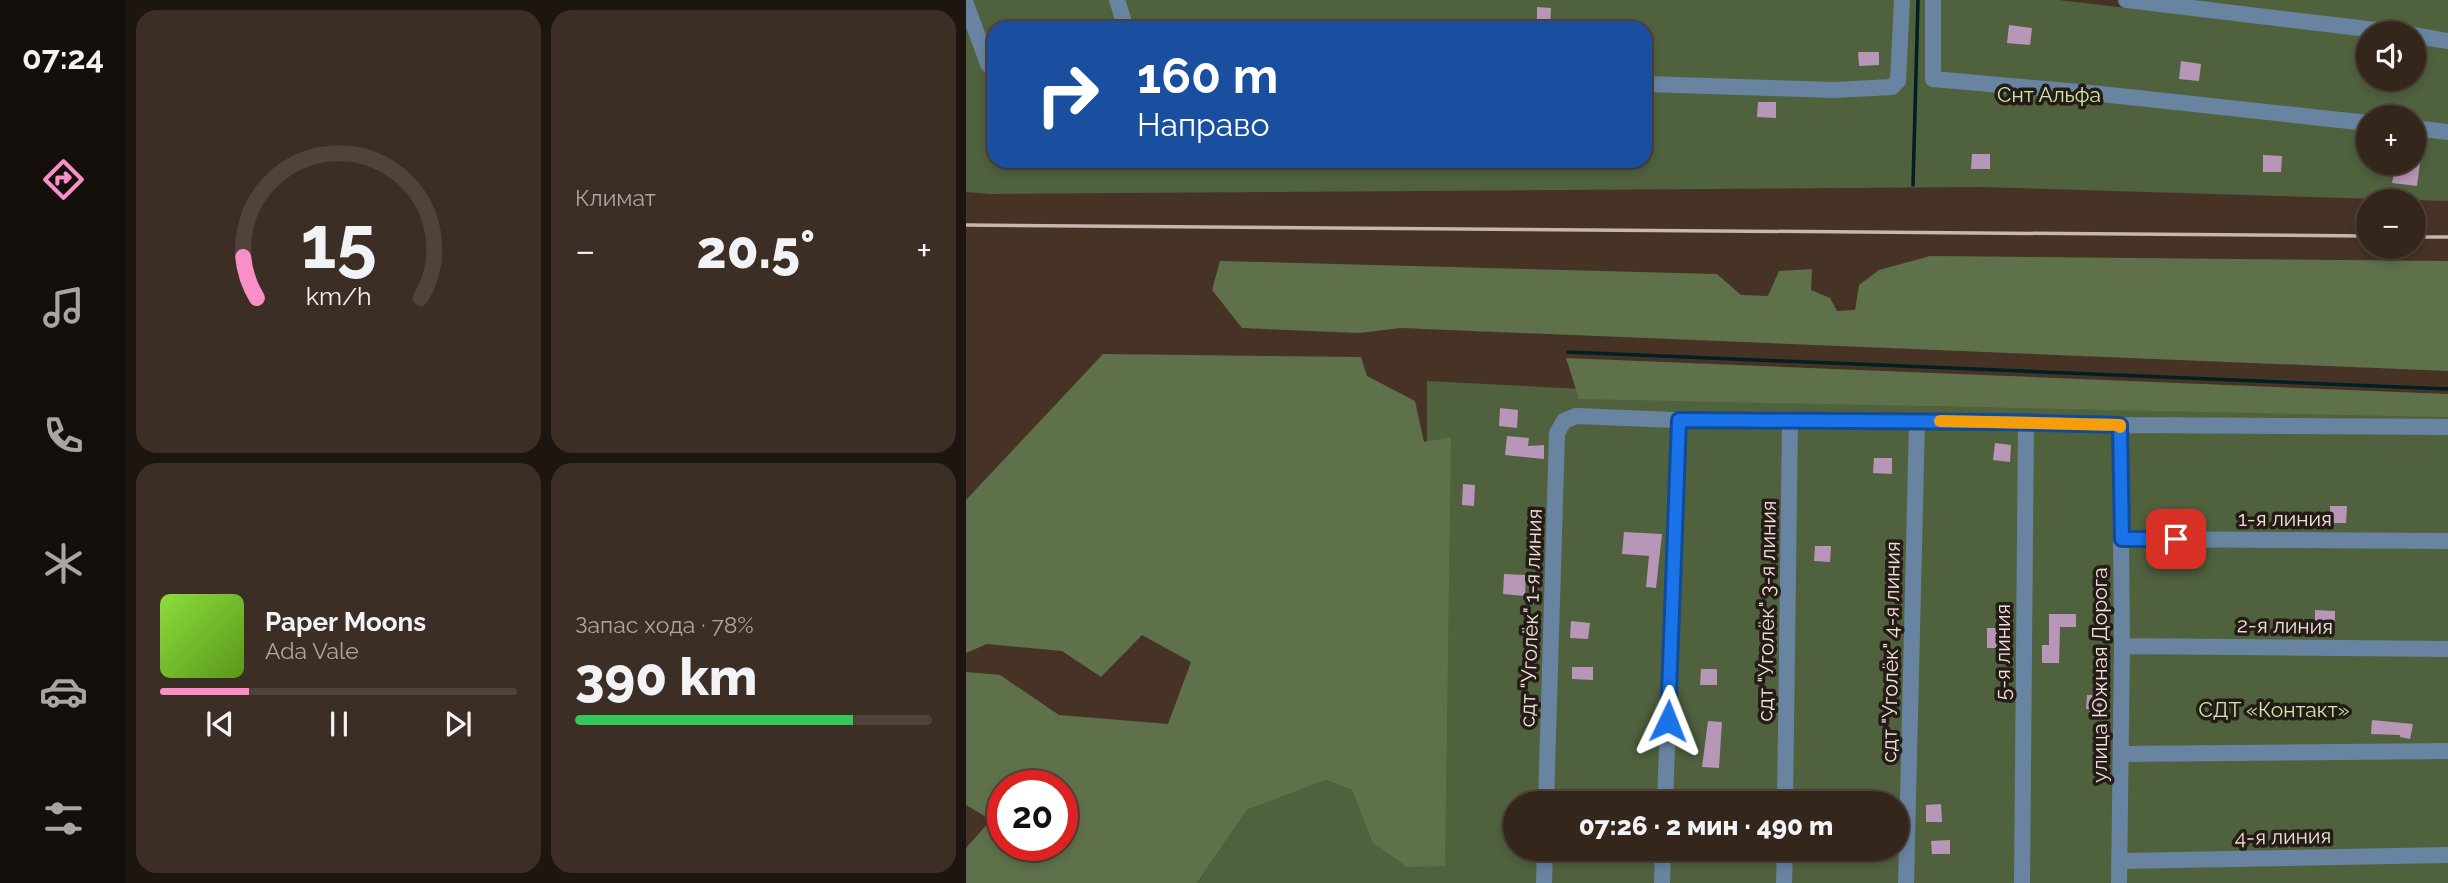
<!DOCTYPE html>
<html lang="ru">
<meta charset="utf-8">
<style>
:root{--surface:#35261c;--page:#3d2e25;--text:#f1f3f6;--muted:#aaa5a3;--line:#4f433b;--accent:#fa8fc8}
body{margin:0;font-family:Raleway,sans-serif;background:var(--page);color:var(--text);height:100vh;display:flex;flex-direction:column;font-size:26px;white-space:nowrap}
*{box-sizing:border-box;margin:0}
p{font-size:23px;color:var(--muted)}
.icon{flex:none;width:38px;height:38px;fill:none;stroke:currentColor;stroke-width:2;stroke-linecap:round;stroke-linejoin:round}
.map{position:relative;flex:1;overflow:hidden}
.side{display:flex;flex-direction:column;gap:10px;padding:10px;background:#1d150f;width:840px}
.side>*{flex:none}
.banner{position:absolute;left:21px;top:21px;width:665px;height:147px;border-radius:21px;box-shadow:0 4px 10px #0003,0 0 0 2px var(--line);background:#1a4fa0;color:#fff;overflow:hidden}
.controls{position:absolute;left:1390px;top:21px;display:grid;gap:14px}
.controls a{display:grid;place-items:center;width:70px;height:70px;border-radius:50%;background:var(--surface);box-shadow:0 4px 10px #0003,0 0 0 2px var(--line);font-size:35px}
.speed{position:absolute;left:21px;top:770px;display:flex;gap:14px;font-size:35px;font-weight:700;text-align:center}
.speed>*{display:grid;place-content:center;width:91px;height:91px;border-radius:50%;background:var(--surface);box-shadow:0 4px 10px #0003,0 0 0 2px var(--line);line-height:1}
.speed .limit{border:10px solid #d22;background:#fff;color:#111}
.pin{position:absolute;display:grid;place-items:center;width:60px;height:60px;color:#fff;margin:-30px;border-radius:14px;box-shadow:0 4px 10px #0006}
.me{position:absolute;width:77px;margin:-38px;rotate:2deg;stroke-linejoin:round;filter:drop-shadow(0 0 5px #0008)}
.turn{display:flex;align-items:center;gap:24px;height:147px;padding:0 35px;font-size:32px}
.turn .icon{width:91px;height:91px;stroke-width:2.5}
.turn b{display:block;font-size:49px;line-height:60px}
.big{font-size:52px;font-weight:800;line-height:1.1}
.side .tile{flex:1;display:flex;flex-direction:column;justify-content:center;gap:10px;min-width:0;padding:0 24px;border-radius:21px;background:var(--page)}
.side .dial{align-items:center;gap:0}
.dial svg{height:182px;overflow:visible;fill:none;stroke:var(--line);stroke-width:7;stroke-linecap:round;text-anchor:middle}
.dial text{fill:var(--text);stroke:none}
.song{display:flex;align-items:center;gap:21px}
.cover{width:84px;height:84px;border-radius:10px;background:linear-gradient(135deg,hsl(90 70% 55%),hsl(90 70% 35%))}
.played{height:7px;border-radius:4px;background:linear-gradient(90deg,var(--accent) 25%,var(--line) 25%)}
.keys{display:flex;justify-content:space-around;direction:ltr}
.heat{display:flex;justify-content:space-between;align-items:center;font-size:38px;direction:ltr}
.charge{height:10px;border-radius:5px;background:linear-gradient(90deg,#34c759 78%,var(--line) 0)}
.side .tiles{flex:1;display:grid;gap:10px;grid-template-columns:repeat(2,1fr)}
.trip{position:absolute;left:537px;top:791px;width:406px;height:70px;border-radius:35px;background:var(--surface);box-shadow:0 4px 10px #0003,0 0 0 2px var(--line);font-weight:800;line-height:70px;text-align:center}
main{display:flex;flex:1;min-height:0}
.tab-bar{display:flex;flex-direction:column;width:126px;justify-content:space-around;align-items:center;background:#150f0b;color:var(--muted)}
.tab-bar .icon{width:49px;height:49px}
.tab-bar .current{color:var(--accent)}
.tab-bar b{font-size:32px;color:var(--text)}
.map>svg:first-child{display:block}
</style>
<main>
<nav class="tab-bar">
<b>07:24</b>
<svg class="icon current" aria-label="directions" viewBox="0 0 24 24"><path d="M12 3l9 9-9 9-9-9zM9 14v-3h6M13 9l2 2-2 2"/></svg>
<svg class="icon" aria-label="music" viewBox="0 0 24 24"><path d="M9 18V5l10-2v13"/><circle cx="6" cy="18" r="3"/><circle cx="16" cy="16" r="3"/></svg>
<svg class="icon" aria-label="phone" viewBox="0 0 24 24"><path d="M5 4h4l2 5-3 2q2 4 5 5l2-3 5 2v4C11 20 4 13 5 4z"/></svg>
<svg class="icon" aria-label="climate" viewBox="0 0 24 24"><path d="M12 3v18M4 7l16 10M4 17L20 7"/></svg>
<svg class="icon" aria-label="car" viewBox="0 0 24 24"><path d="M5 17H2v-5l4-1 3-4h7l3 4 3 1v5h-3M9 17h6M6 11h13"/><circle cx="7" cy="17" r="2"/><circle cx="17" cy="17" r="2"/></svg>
<svg class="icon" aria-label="filters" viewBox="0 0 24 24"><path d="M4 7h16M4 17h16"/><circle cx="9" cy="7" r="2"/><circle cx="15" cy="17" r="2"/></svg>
</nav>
<section class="side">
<div class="tiles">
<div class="tile dial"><svg viewBox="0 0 100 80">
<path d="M14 69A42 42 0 1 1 86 69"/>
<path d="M14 69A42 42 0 0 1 8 51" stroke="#fa8fc8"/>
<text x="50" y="56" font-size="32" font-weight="700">15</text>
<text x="50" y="72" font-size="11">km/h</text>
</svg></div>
<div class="tile"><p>Климат</p>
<div class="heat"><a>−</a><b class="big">20.5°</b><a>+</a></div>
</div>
<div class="tile">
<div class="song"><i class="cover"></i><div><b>Paper Moons</b><p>Ada Vale</p></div></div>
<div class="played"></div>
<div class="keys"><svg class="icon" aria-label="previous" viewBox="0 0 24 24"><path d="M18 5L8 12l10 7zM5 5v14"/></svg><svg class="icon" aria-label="pause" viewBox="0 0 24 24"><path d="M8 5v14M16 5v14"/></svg><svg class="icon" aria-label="next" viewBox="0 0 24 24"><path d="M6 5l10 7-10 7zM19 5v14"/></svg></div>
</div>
<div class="tile"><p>Запас хода · 78%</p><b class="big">390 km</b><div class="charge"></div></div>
</div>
</section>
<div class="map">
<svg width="1482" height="883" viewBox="0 0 1482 883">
<rect width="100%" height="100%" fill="#473226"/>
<!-- green -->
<path fill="#50613e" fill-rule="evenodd" d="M0,0H1092L1402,36V79H1447V42L1482,46V201L1015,187L25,194L0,192ZM28,28H679V161H28ZM1402,117H1447V163H1402Z
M1199,0H1482V34Z
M461,381L949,406L1482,416V883H231L281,810L360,780L386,790L406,842L460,866ZM550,803H931V849H550Z"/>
<!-- forest -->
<path fill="#5e714b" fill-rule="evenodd" d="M964,256L1482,261V371L435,328L393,333L276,328L246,290L254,261L751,274L775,295L802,296L813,271L846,269L845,290L864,298L871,311L889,310L893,285L913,270Z
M137,354L395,357L401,376L449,401L458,442L485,437L479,866L441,867L406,842L386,790L360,780L281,810L231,883H0V848L25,820L0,805V672L34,675L93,715L202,724L225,662L176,635L135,677L96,651L21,644L0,653V500ZM37,786H96V845H37Z
M600,358L1482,394V417L613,399Z"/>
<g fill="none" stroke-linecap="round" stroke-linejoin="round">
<!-- stream -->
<path stroke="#012023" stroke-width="3.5" d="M947,185L952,0
M602,352L1482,389"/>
</g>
<!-- building -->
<path fill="#b796b7" d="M571,7L585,8L584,28H571Z
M1043,25L1066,28L1064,45L1041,43Z
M892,52H913V65L893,66Z
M1215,61L1235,64L1233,81L1213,79Z
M792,102H810V118L791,117Z
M1006,154H1024V169H1005Z
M1297,155L1316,156L1315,172H1297Z
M1430,163H1454L1451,186L1426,183Z
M534,408L552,410L551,428L533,426Z
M541,436L563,438L562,446L578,445V459L539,455Z
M1029,443L1045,445L1044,462L1027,460Z
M908,458H926V474L907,473Z
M497,484L509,485L508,506L496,505Z
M1364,506H1381L1380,523H1364Z
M658,532L696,534L690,588L680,587L683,556L656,554Z
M849,546H865L864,562L848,561Z
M538,574L560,575L559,596L537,594Z
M1349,610L1369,611V623H1349Z
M1083,614H1110V627H1094L1093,663H1076V645H1083Z
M605,621L624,623L622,639L604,638Z
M1021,628H1038V648H1021Z
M606,667H627V680L606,679Z
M735,669H751V685H734Z
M1121,695H1138L1137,709H1120Z
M1406,720L1447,724L1444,739L1434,737V735L1405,734Z
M742,721L756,722L753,768L736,767Z
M975,804L976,822H960V805Z
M984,840V854H966L965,841Z"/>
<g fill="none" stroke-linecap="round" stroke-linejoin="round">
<!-- minor -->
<path stroke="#6884a1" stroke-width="16" d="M151,0L160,28
M967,0V79L1135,94L1402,123
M1160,0L1435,33
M0,4L22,64L28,68
M1447,35L1482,41
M679,84L867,90L926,87L932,81L936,0
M1447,128L1482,132
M1156,539L1482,541
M1156,646L1482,649
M1155,754L1482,751
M580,803L591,433L598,421L610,416L708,420L1060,422L1154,425L1482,427
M699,803L713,420
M819,803L824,420
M1153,861L1482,855
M578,883L579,849
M696,883L697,849
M818,883L819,849
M940,883L951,421
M1056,883L1060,422
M1153,883L1156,646L1154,425"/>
<!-- rail -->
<path stroke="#c7b7af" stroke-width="3.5" d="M0,225L1402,236
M1447,237H1482"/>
</g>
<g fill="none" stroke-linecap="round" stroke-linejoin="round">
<defs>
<path id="route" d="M702,721L713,420L1033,422L1154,425L1156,539H1210"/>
</defs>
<!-- route casing -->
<use href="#route" stroke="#114b97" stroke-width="18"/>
<!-- route -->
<use href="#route" stroke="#1a73e8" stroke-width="12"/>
<!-- slow -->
<path stroke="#f59e0b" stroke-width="12" d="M974,421L1154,425V427"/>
</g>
<g text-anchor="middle" stroke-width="7" stroke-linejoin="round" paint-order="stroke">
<!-- park labels -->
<g font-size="21" fill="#caeaaa" stroke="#261c17">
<text x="1083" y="102">Снт Альфа</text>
<text x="1308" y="717">СДТ «Контакт»</text>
</g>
<!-- street labels -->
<g font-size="21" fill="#efe1da" stroke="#261c17">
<text x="1319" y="526">1-я линия</text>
<text transform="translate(801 611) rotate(-89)" y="7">сдт "Уголёк" 3-я линия</text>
<text transform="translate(565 618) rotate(-88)" y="7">сдт "Уголёк" 1-я линия</text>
<text transform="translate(1319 626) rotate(1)" y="7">2-я линия</text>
<text transform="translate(925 652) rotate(-89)" y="7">сдт "Уголёк" 4-я линия</text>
<text transform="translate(1037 652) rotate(-90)" y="7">5-я линия</text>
<text transform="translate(1134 675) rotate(-90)" y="7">улица Южная Дорога</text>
<text transform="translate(1317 837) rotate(-1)" y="7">4-я линия</text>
</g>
</g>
</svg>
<div class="controls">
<a><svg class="icon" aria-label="sound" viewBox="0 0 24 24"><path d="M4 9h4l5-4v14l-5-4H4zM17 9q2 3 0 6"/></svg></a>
<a>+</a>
<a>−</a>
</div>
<div class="speed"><div class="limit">20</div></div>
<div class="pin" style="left:1210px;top:539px;background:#d93025"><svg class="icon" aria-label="arrive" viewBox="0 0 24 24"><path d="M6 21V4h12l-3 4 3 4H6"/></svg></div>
<svg class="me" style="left:702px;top:721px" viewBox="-20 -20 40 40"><path d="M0-17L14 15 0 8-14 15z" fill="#1a73e8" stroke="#fff" stroke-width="4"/></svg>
<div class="trip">07:26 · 2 мин · 490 m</div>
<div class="banner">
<div class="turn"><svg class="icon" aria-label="right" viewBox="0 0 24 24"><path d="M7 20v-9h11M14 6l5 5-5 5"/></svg><div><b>160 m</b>Направо</div></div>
</div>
</div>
</main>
